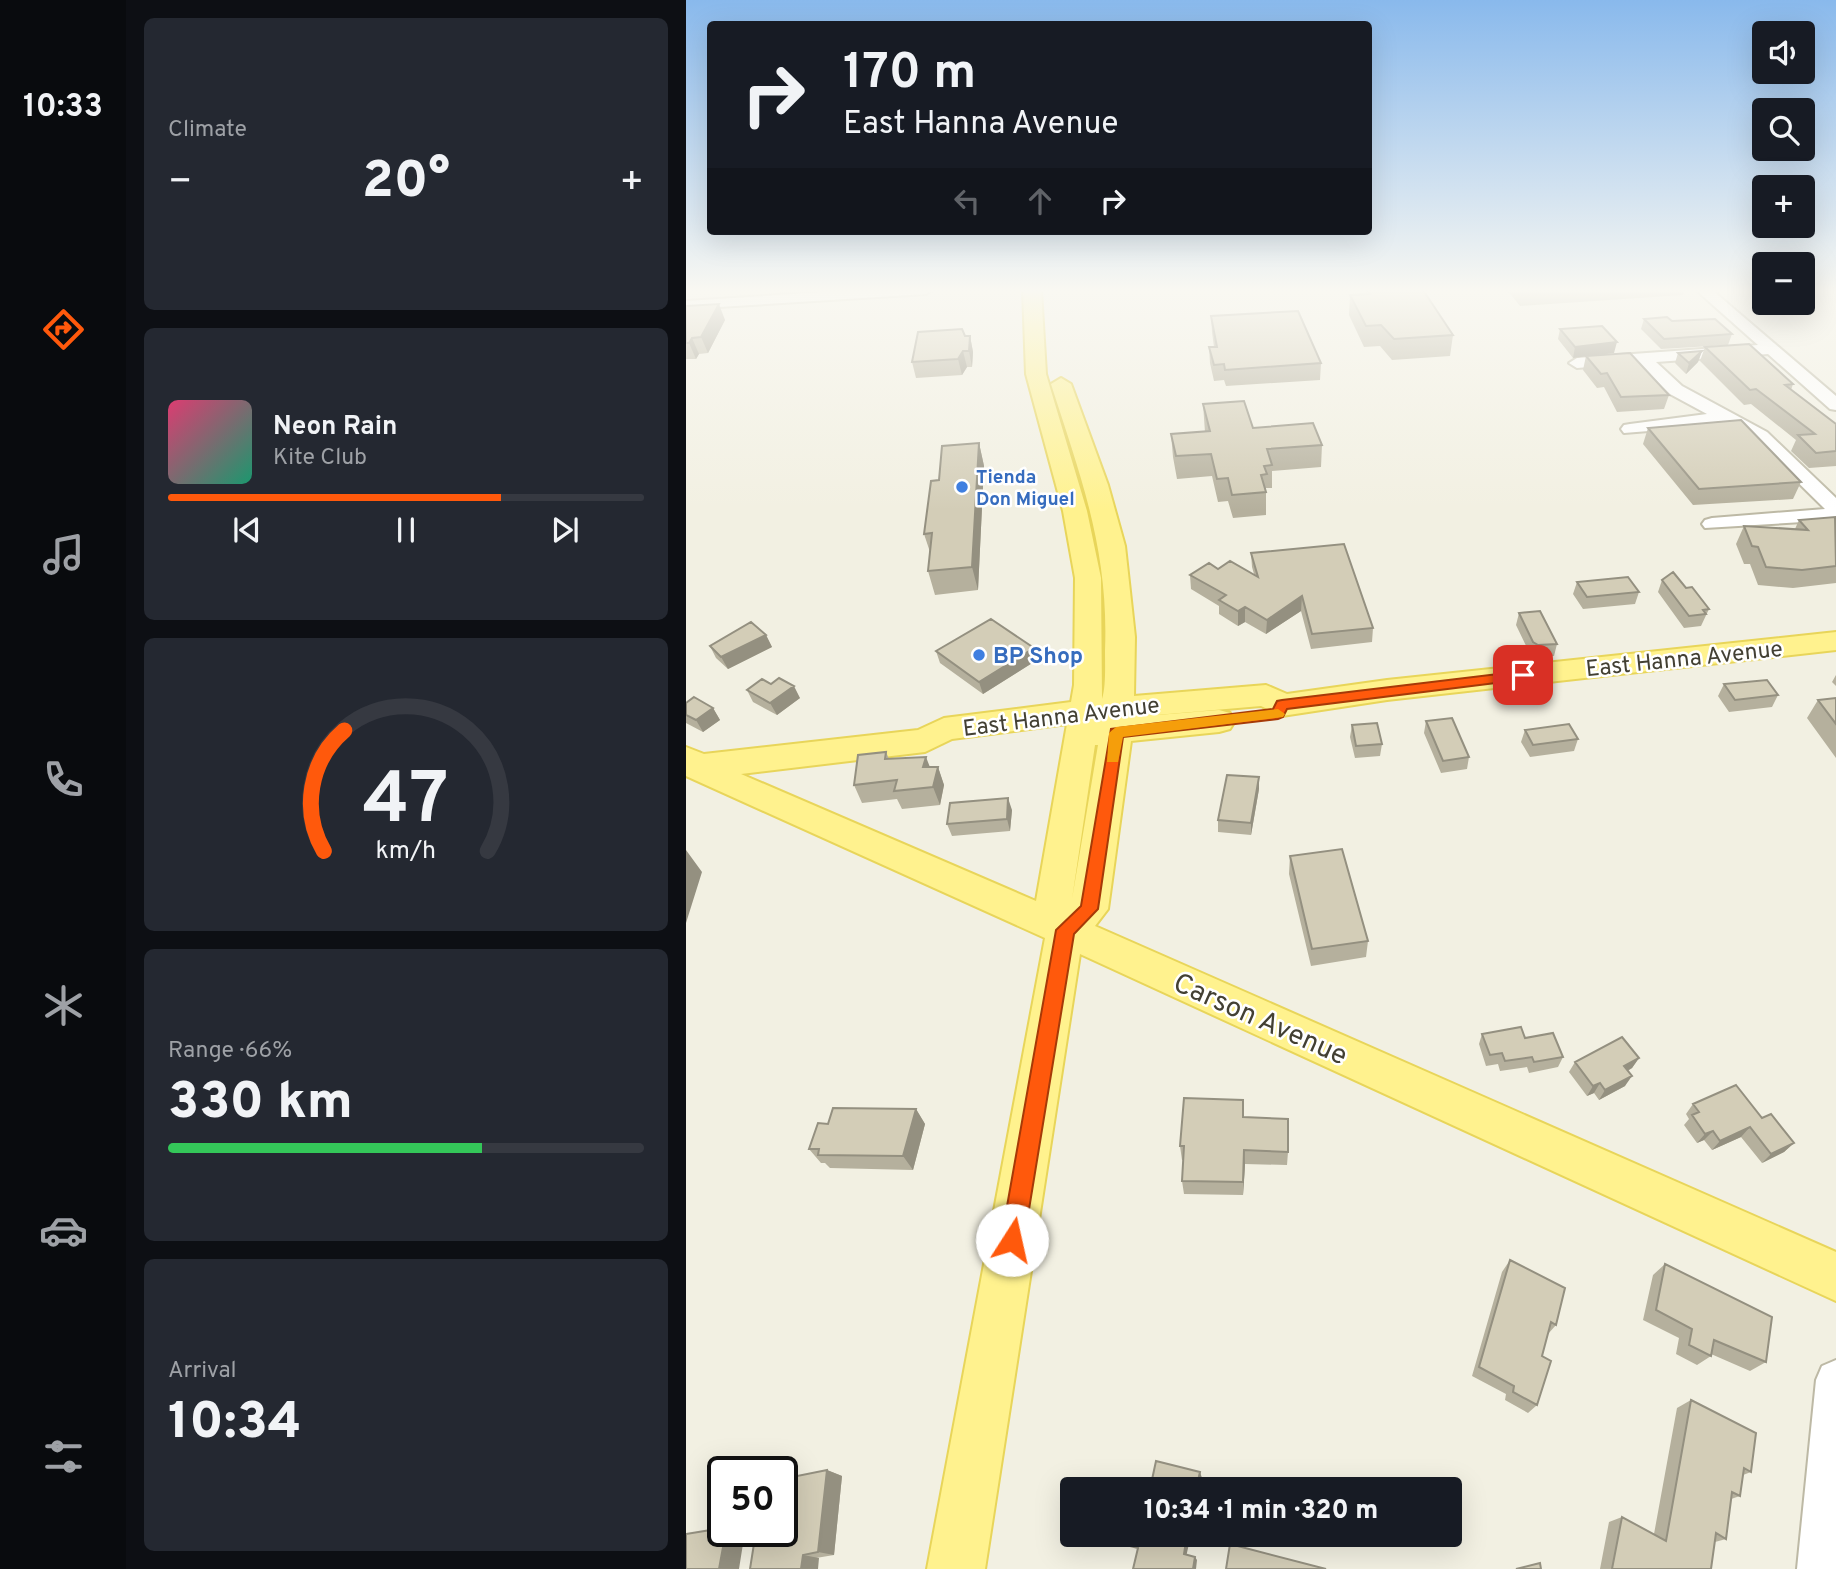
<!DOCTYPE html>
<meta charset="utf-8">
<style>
:root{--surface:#171b24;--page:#242831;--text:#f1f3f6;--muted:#9ea1a6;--line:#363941;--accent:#ff590c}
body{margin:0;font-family:Overpass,sans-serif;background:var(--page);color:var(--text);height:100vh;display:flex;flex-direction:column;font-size:26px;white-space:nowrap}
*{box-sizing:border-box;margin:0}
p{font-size:23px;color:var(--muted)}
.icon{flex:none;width:38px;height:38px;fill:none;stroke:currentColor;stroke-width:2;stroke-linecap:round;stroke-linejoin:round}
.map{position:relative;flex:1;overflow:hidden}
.drawer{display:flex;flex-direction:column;gap:18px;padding:18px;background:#0d0f14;width:560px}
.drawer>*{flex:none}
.guide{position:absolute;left:21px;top:21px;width:665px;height:214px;border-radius:7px;box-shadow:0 7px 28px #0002;background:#171b24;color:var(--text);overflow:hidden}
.tools{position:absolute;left:1066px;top:21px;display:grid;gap:14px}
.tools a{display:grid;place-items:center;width:63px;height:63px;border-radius:7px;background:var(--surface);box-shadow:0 7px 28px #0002;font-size:35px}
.speed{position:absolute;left:21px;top:1456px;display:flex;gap:14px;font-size:35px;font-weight:700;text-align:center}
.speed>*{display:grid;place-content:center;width:91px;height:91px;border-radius:50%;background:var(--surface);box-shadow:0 7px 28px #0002;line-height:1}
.speed .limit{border:4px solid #111;border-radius:10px;background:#fff;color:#111}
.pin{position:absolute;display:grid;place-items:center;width:60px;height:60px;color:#fff;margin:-30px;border-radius:14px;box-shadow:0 4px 10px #0006}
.me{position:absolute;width:77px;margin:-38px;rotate:10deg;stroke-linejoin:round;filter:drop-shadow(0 0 5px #0008)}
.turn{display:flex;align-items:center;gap:24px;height:147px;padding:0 21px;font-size:32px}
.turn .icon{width:91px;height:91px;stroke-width:2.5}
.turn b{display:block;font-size:49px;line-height:60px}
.lanes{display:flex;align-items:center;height:66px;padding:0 21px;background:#0003;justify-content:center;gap:35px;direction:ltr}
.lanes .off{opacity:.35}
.big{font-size:52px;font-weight:800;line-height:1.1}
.drawer .card{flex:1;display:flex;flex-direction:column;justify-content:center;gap:10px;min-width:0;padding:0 24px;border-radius:10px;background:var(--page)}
.drawer .dial{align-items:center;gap:0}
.dial svg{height:182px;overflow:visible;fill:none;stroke:var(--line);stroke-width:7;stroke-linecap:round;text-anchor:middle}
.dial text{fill:var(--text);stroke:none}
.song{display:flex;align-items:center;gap:21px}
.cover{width:84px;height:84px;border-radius:10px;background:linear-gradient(135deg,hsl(340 70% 55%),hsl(160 70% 35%))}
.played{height:7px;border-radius:4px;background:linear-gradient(90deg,var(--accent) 70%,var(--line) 70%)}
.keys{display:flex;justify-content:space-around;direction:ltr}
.heat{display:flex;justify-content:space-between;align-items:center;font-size:38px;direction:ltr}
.charge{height:10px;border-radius:5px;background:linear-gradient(90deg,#34c759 66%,var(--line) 0)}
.trip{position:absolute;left:374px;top:1477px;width:402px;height:70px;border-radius:7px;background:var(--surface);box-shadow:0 7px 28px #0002;font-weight:800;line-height:70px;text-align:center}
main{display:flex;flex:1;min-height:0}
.tab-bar{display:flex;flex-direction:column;width:126px;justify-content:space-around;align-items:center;background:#090b0e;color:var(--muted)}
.tab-bar .icon{width:49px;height:49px}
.tab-bar .active{color:var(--accent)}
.tab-bar b{font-size:32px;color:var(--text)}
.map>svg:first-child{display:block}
</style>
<main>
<nav class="tab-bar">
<b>10:33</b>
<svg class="icon active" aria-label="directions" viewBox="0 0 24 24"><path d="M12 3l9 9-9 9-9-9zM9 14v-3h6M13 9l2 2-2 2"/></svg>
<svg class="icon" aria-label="music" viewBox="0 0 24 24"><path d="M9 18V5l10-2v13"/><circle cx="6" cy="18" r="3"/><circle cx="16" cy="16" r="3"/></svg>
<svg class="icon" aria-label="phone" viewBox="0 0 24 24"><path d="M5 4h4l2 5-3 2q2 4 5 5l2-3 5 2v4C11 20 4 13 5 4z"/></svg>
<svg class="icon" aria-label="climate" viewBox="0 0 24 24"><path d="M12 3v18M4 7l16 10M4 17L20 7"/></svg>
<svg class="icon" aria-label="car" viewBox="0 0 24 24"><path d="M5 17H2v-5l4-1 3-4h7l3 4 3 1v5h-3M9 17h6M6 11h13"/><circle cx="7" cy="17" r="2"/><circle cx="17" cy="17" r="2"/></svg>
<svg class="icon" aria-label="filters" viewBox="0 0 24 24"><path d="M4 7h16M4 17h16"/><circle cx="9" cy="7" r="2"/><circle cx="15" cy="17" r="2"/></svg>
</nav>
<section class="drawer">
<div class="card"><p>Climate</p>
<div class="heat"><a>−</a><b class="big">20°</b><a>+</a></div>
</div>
<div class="card">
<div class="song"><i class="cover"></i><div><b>Neon Rain</b><p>Kite Club</p></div></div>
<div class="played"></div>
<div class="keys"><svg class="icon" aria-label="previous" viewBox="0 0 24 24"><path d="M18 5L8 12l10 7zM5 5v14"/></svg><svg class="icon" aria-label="pause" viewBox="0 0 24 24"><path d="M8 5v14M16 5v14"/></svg><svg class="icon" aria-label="next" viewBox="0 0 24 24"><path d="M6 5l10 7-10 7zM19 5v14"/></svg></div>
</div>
<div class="card dial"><svg viewBox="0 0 100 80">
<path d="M14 69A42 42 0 1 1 86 69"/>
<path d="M14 69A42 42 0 0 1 23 16" stroke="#ff590c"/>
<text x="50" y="56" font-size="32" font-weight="700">47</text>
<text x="50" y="72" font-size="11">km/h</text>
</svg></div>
<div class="card"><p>Range · 66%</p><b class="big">330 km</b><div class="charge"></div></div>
<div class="card"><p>Arrival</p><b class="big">10:34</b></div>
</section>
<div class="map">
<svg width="1150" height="1569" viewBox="0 0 1150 1569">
<rect width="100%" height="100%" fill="#f2f0e2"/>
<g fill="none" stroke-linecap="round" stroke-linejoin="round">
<defs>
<path id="minor" d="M168,290H247L240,294L0,309V301Z
M1010,290H1026L1150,396V410L1144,409L1082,354L970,362L996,386L1081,432L1150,498V520L1019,528L1016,524L1019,520L1026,518L1139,509L1069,440L1034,421L1012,427L938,433L935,429L938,425L944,424L1021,414L984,394L952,363L891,368L883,363L891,358L1072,345Z
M1150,1360V1569H1111L1130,1380L1136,1366Z"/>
<path id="major" d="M337,290H355L360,374L401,511L415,578L416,699C420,686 419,666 419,651C423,550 395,478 365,384L375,378L385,384L422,485L439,546L449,637L448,696L580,685L601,694L701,680L1150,632V650L701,700L596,716L575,706L447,717L533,710L544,713L549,721L544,729L533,732L445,741L422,909L409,926L1150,1252V1301L394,954L299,1569H241L359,938L0,776V747L18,754L232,730L258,718L385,702L388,685L389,578L377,511L340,374ZM381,724L350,901L55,774L239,752L266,739ZM409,745H412L386,899Z"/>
</defs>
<!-- minor casing -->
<use href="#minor" stroke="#bdb9a5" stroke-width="4"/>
<!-- major casing -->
<use href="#major" stroke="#e8d55a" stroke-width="4"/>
<!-- minor -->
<use href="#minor" fill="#fff" fill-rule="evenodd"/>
<!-- major -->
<use href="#major" fill="#fff28e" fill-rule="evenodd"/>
</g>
<!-- wall -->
<path fill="#b5b09d" d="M680,290H737L767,335L764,356L706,360L694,346L678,347L663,315L664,295L680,294Z
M821,290H998L997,295L834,306Z
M0,306L39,320L22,353L13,354L10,359H0Z
M525,316L635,363L634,380L540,386L538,380L528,381L524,363L523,347H528L526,332Z
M958,319L986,321L1046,334L1042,345L975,349L955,329Z
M874,329L928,353L887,358L872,339Z
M279,336H284L287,352L286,367H281L276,375L230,378L226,362Z
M1019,347L1107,384L1105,390L1150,424V466L1123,468L1105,451L1110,440L1065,404L1058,405L1014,361Z
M1016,351L1012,362L1000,374L989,363L992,353Z
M900,356L983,395L978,409L931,412L918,387L911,388L897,370Z
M517,404L567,428L636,445L635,467L586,471V488H580V515L547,518L542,501L532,502L526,476L491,479L487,457L485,434L519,432Z
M962,428L1115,482L1107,499L1007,505L957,444Z
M293,443L298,466L292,590L249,595L242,571L244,552L238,534L253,480Z
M1150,518V583L1107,588L1072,585L1064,564H1058L1050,544L1058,526L1109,529L1113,520Z
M565,553L687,628L686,642L625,649L615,611L580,634L559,622L552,626L533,614V606L505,589L504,575L532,569L568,574L566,567Z
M976,580L1000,588L1023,609L1015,626L998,628L972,592Z
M891,582L953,592L949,604L897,609L887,594Z
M833,613L871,644L868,656L848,658L844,654L830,625Z
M80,635L86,647L42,669L30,658L24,646Z
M250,651L351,660L297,694L254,663Z
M1150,675V686L1146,682Z
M85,684L114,698L91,715L67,702L61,690Z
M1038,684L1092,695L1086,707L1043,712L1032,696Z
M1150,698V758L1121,718L1132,700Z
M0,703L27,708L34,720L17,732L0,723Z
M740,721L783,757L781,769L755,773L738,733Z
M666,725L696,744L694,756L669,758L664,737Z
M839,730L892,739L888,751L844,757L835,742Z
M200,752L203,759L244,767H252L258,785L254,805L216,809L211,799L176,803L168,785Z
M573,789L565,835L532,832V820Z
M326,810L324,831L266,836L261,824Z
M604,856L682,941L680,957L625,966L603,874Z
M796,1034L839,1038L877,1057L872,1067L843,1073L841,1067L814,1071L812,1064L800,1066L793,1044Z
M953,1058L946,1068L942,1071L939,1086L913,1100L908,1093L901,1096L883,1072L889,1062Z
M1007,1104L1076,1118L1108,1143L1098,1152L1076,1163L1055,1137L1026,1150L1018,1140L1011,1143L998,1125L1003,1119L1000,1114Z
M230,1109L239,1124L227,1170L144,1168L139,1163H135L123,1149L142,1124Z
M558,1117L602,1152L601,1165L559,1164L557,1195L498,1194L496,1181L497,1160H496L494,1146Z
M824,1260L870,1325L862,1334L856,1356L851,1405L842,1413L819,1400L820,1394L786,1376L816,1272Z
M979,1264L1080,1362L1064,1371L1025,1354V1356L1011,1365L990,1354L993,1338L957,1320L967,1275Z
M1005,1400L1065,1472L1057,1475L1054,1496L1045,1499L1040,1539L1029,1542L1025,1569H914L923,1522L936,1517L968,1534L991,1408Z
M141,1470L156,1476L148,1555L64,1569Z"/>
<!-- shaded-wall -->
<path fill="#949080" d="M33,304L39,320L22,353L15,337Z
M284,336L287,352L286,367L283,351Z
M6,338L13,354L10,359L3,343Z
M931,342L928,353L887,358L889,347Z
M277,351L281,367L276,375L272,359Z
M1016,351L1012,362L1000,374L1003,363Z
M293,443L298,466L292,590L286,567Z
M616,596L615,611L580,634L581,620Z
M559,607V622L552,626V611Z
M80,635L86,647L42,669L35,657Z
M348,648L351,660L297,694L293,682Z
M108,686L114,698L91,715L84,703Z
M27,708L34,720L17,732L10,720Z
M240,757L247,775L237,767Z
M252,767L258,785L254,805L247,787Z
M573,777V789L565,835V823Z
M322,798L326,810L324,831L321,819Z
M0,850L16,872L0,923Z
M953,1058L946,1068L931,1076L938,1066Z
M946,1076L939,1086L913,1100L919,1090Z
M914,1083L908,1093L901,1096L907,1086Z
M230,1109L239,1124L227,1170L217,1156Z
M1064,1127L1055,1137L1026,1150L1034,1141Z
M1027,1131L1018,1140L1011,1143L1019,1134Z
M1108,1143L1098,1152L1076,1163L1085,1154Z
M558,1150L559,1164L557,1195V1182Z
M141,1470L156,1476L148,1555L132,1552Z
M514,1472L516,1478L514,1489H510Z
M40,1531H59L53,1569H33Z
M501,1535H505L500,1557L498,1554Z
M117,1555L133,1558L132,1569H115Z
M509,1557L511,1560L510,1569H507Z"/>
<!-- building -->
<path fill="#d3cdb7" stroke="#949080" stroke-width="2" d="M682,290H737L767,335L708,339L695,325L680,326L664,295L684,294Z
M33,304L15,337L6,338L3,343H0V306Z
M612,311L635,363L539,370L538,364L528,365L523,347H531L525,316Z
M981,317L986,321L1029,319L1046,334L978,339L958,319Z
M916,326L931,342L889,347L874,329Z
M276,329L279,336H284L283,351H277L272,359L226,362L232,332Z
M1063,344L1107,384L1099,385L1150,424V451L1130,453L1112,435L1129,434L1070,389L1064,390L1019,347Z
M1016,351L1003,363L992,353Z
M944,353L983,395L935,397L921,373L915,374L900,356Z
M558,401L567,428L627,423L636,445L581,449L586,465L578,466L581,474L575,475L580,492L546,495L542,478L531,479L525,454L490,456L485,434L524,431L517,404Z
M1055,420L1115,482L1013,489L962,428Z
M293,443L286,567L242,571L246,533L238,534L245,481L253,480L256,446Z
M1149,517L1150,566L1116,570L1080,567L1072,547L1066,546L1058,526L1122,530L1113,520Z
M658,544L687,628L626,634L616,596L581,620L559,607L552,611L533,600L540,595L504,575L523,563L532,569L544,561L572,577L565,553Z
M987,572L1000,588L1006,587L1023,609L1017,610L1020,614L1003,616L976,580Z
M942,577L953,592L901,597L891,582Z
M854,611L871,644L852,645L847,642L833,613Z
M305,619L348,648L293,682L250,651Z
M65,622L80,635L35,657L24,646Z
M93,678L108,686L84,703L61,690L76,679L85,684Z
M1081,680L1092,695L1049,700L1038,684Z
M8,697L27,708L10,720L0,715V703Z
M1150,698V724L1132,700Z
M766,718L783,757L757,761L740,721Z
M691,723L696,744L670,746L666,725Z
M883,724L892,739L847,745L839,730Z
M200,752L199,759L240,757L237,767H252L247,787L208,791L211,780L168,785L172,755Z
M541,775L573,777L565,823L532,820Z
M322,798L321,819L261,824L264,803Z
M656,849L682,941L626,949L604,856Z
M835,1027L839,1038L867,1033L877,1057L848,1062L846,1057L819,1061L816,1053L804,1055L796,1034Z
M936,1037L953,1058L938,1066L946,1076L919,1090L914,1083L907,1086L889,1062Z
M1050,1085L1076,1118L1085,1114L1108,1143L1085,1154L1064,1127L1034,1141L1027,1131L1019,1134L1006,1115L1013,1112L1007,1104Z
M498,1098L557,1100V1117L602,1119V1152L558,1150L557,1182L496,1181L498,1146H494Z
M147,1108L230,1109L217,1156L132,1155L133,1149H123L132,1123L142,1124Z
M824,1260L879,1288L870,1325L865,1322L856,1356L865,1361L851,1405L827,1392L828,1386L793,1367Z
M979,1264L1086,1317L1080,1362L1028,1340L1025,1356L1003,1345L1006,1329L970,1310Z
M1005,1400L1070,1433L1065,1472L1058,1468L1054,1496L1046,1492L1040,1539L1030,1533L1025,1569H926L936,1517L980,1541Z
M470,1461L514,1472L510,1489H464Z
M141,1470L132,1552L117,1555L115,1569H64L70,1531H96V1479Z
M37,1528V1531H40L33,1569H0V1534Z
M442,1535H501L498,1554L509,1557L507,1569H447L452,1548L440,1545Z
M544,1544L640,1569H540Z
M854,1563L855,1569H830Z"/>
<!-- sky -->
<linearGradient id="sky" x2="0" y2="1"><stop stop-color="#89b9ec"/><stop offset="0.57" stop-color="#f9f8f2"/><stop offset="1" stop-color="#f9f8f2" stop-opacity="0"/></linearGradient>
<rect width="1150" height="510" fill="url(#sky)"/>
<!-- route -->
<path fill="#ff590c" stroke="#a63a08" stroke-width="2" d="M837,671L844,675L842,679L601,709L597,717L592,719L437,737L412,909L388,934L338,1240L334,1248L326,1252L318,1248L315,1240L370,930L395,906L425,729L587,709L591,701L596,700Z"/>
<!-- slow -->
<path fill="#f59e0b" d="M592,709L599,714L597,717L437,737L432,762H421L423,733L430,727Z"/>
<!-- markers -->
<g fill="#3f7fe0" stroke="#fff" stroke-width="2.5">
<circle cx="276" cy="487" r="7"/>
<circle cx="293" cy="655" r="7"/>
</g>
<g text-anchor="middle" stroke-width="5" stroke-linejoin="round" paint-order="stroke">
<!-- far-shop labels -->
<g font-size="19" font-weight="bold" fill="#366cbe" stroke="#fff" text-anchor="start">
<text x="290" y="483">Tienda<tspan x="290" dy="22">Don Miguel</tspan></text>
</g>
<!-- shop labels -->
<g font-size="23" font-weight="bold" fill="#366cbe" stroke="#fff" text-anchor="start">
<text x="307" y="663">BP Shop</text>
</g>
<!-- street labels -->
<g font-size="23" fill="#434033" stroke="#fff">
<text transform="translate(998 658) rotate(-6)" y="8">East Hanna Avenue</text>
<text transform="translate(375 716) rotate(-7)" y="8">East Hanna Avenue</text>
</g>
<!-- near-street labels -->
<g font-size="28" fill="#434033" stroke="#fff">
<text transform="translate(575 1018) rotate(24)" y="10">Carson Avenue</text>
</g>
</g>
</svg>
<div class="tools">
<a><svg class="icon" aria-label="sound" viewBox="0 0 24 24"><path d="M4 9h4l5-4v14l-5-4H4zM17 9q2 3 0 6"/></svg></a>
<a><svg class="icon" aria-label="search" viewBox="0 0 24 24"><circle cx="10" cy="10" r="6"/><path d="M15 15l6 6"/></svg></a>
<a>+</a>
<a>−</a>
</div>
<div class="speed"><div class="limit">50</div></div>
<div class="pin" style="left:837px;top:675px;background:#d93025"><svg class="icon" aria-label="arrive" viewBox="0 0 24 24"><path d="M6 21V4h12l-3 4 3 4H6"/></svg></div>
<svg class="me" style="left:326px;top:1240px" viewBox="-20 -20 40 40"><circle r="19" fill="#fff"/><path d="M0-13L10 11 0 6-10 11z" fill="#ff590c"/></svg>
<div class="trip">10:34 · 1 min · 320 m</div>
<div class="guide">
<div class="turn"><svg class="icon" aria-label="right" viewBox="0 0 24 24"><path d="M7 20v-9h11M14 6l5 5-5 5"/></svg><div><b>170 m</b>East Hanna Avenue</div></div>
<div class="lanes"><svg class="icon off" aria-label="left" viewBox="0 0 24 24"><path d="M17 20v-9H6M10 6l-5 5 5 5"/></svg><svg class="icon off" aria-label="ahead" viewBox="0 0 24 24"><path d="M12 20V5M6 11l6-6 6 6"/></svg><svg class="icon" aria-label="right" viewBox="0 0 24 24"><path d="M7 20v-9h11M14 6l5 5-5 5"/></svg></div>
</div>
</div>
</main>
